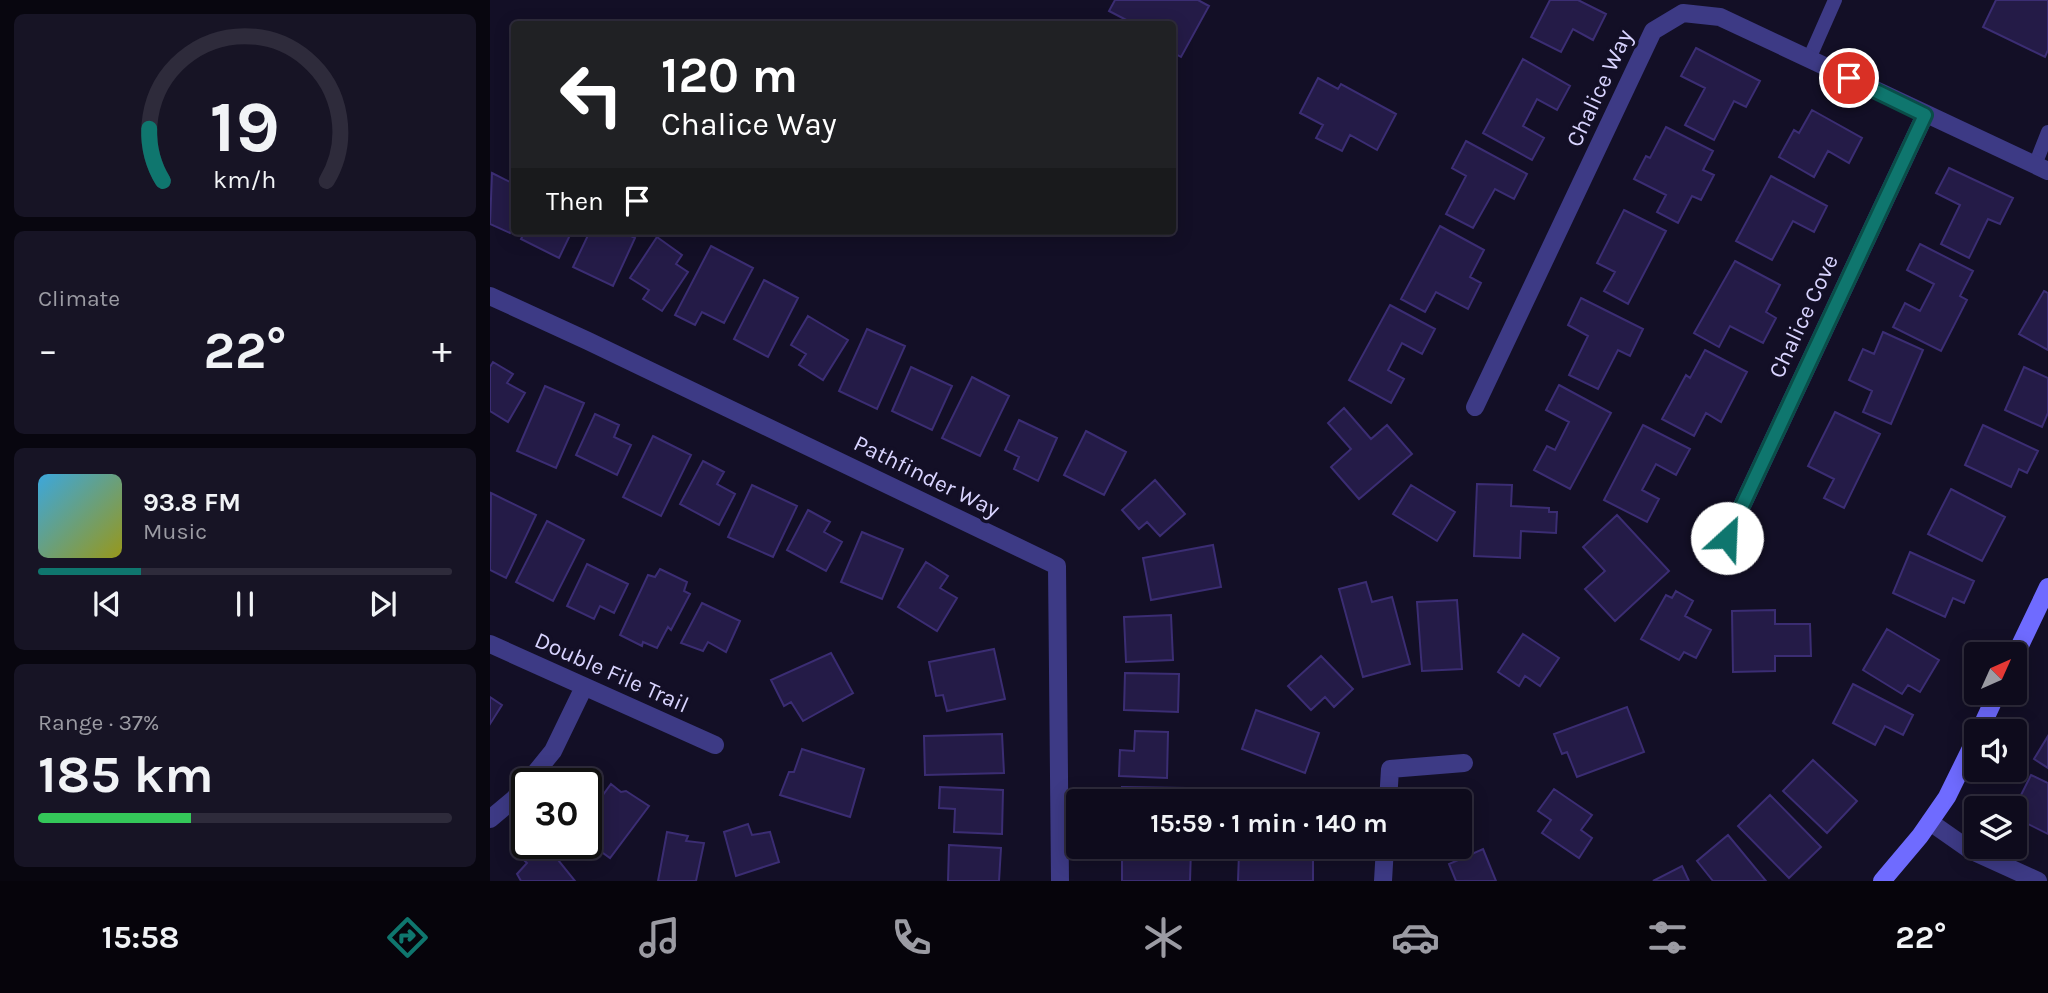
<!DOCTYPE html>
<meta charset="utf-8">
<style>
:root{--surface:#0e0b1c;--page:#171425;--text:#f1f3f6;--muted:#9b9ba3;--line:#2e2b3b;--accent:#0f766e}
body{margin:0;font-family:Karla,sans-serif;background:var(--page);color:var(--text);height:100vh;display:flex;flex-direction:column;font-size:26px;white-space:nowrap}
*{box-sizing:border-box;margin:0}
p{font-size:23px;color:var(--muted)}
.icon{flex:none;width:38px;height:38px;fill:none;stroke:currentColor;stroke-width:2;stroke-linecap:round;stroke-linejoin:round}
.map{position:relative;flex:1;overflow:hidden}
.panel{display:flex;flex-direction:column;gap:14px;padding:14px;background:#08060f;width:490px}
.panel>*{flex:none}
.guide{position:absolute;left:21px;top:21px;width:665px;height:214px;border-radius:7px;box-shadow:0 4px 18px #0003,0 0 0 2px var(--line);background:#202124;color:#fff;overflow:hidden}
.needle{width:46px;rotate:45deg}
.tools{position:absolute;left:1474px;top:642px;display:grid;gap:14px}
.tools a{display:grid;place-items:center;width:63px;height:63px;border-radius:7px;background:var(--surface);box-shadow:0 4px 18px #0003,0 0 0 2px var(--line);font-size:35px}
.speed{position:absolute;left:21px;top:768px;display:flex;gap:14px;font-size:35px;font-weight:700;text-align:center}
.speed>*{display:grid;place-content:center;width:91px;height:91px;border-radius:50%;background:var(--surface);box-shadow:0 4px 18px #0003,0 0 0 2px var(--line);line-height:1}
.speed .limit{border:4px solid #111;border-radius:10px;background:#fff;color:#111}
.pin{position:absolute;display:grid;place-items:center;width:60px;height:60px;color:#fff;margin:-30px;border:4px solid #fff;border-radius:50%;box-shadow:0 2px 7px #0007}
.me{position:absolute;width:77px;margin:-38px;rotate:25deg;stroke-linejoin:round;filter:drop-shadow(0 0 5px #0008)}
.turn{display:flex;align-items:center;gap:24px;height:147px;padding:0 35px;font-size:32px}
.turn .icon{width:91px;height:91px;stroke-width:2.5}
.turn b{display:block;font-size:49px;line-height:60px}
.then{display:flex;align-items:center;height:66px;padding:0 35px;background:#0003;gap:14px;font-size:26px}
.big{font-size:52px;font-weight:700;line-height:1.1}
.panel .tile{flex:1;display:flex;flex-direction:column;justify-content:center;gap:10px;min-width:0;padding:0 24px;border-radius:10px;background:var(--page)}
.panel .dial{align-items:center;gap:0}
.dial svg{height:182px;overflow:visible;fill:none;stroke:var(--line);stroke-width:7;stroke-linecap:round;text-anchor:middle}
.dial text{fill:var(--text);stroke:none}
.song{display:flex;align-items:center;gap:21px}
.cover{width:84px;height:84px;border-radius:10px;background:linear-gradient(135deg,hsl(200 70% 55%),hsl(60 70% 35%))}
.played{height:7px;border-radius:4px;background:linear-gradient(90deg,var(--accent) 25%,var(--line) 25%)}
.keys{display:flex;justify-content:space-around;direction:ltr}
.heat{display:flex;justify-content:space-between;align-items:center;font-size:38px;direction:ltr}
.charge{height:10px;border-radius:5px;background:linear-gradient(90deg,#34c759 37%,var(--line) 0)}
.trip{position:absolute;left:576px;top:789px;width:406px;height:70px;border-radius:7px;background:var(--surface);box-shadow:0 4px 18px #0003,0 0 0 2px var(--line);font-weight:700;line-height:70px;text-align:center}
.menu{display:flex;height:112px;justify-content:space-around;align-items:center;background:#06040b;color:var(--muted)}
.menu .icon{width:49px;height:49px}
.menu .selected{color:var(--accent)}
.menu b{font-size:32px;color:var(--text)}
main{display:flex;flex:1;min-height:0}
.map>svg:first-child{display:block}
</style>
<main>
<section class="panel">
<div class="tile dial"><svg viewBox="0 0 100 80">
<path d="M14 69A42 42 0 1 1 86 69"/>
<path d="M14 69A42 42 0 0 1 8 46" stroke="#0f766e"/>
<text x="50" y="56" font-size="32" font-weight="700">19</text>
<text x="50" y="72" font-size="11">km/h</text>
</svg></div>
<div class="tile"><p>Climate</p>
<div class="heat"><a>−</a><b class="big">22°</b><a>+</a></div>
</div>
<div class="tile">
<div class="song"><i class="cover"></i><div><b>93.8 FM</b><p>Music</p></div></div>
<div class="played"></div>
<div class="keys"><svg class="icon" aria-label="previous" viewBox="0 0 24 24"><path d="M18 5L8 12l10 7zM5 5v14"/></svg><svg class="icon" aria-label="pause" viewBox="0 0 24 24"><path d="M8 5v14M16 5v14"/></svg><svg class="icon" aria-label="next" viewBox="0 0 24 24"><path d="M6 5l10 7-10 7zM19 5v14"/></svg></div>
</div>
<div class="tile"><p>Range · 37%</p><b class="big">185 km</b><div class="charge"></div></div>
</section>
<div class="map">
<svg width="1558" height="881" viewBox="0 0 1558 881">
<rect width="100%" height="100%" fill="#130f26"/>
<!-- building -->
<path fill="#241b47" stroke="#3b2d73" stroke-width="2" d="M625,0H708L719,6L691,57L682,52V24H644L619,11Z
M1060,0H1088L1116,14L1103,40L1083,29L1071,52L1041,37Z
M1506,0H1558V50L1555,57L1493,27Z
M1206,48L1270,81L1256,107L1244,101L1224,140L1195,125L1215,88L1191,76Z
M1033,59L1080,86L1067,110L1047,99L1033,126L1054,138L1042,160L993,133Z
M828,78L848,89L851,84L906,114L887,150L860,135L852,151L826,138L833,125L810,113Z
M1322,110L1372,138L1359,163L1338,151L1324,177L1289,157L1304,130L1309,133Z
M1176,127L1223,151L1213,170L1224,175L1211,200L1202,196L1188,223L1167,212L1176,195L1144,179L1156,156L1160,158Z
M976,141L1037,174L1024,199L1005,189L983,228L956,214L976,176L962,168Z
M1459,168L1523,198L1510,224L1498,219L1479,258L1451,244L1470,205L1446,193Z
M2,173L24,184V225L20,233L0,224Z
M1281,176L1337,206L1324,232L1303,221L1282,260L1246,241Z
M1134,210L1176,231L1138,304L1114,291L1125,272L1107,263Z
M950,226L994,250L980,277L991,283L978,309L946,292L935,312L911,299Z
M35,231H82L69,258L31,239Z
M100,231H131L145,238L123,286L83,267Z
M167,237L192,255L186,264L198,272L172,311L153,299L159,290L140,278Z
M1430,244L1483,271L1470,296L1477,300L1451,351L1403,327L1415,303L1430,311L1444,284L1417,270Z
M221,246L263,268L234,323L212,312L205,325L185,315Z
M1245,261L1290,285L1276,312L1286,318L1273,343L1240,326L1229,347L1204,333Z
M274,280L308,298L278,357L244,339Z
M1554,291L1558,293V350L1529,334Z
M1091,298L1153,329L1140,356L1128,350L1108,389L1079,375L1098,336L1078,325Z
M900,305L945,329L932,354L912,343L898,370L914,379L901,403L859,380Z
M318,316L358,340L333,380L309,365L316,354L301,345Z
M377,329L415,346L387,409L349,391Z
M1393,332L1433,350L1401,424L1373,412L1382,391L1359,380L1373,349L1384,354Z
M1215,350L1257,372L1231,422L1216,413L1204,436L1172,419L1196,375L1200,378Z
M3,362L23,374L17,383L35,393L18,422L0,411V367Z
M421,367L462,386L442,430L402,411Z
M1534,367L1558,378V413L1552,427L1515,410Z
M482,377L519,396L490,456L452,438Z
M1069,385L1121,413L1080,489L1044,470L1057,446L1065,450L1079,422L1056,410Z
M55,386L94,403L66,468L27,451Z
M854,408L881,439L897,425L922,454L869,499L841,467L861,449L838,423Z
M1345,412L1390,434L1354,508L1334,498L1344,479L1318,466Z
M105,414L129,425L124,437L141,445L127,475L86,455Z
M529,420L567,438L548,481L524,469L529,457L515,450Z
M1153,425L1200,449L1186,475L1166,464L1152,490L1169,499L1157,522L1114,500Z
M1493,425L1548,451L1537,473L1529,469L1521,487L1475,465Z
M596,431L636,452L614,495L574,475Z
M163,436L201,455L171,516L133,497Z
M213,461L234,472L227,484L245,494L229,525L190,504Z
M665,480L695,514L670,536L657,522L649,529L632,510Z
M987,484L1022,485L1021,506L1059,508V512H1067L1066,533L1031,531L1030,558L984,556Z
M262,485L307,506L283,557L238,537Z
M921,485L965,512L947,541L903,514Z
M1461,489L1515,517L1492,561L1438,534Z
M1,493L46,515L16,578L0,570Z
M318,510L340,522L334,532L352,542L336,571L297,550Z
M1127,515L1179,571L1125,621L1095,589L1115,571L1093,547Z
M57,521L94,540L63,601L26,582Z
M372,532L413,549L392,599L351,582Z
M723,545L731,587L661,600L653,558Z
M1420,552L1484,581L1474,603L1463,598L1455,617L1403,593Z
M436,562L458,576L450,588L467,598L447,631L408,607Z
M97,564L138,584L124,613L110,606L104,619L77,606Z
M170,569L197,582L194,591L200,594L181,630L178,627L167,648L153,642L152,646L130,635L158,575L165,577Z
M876,582L882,602L902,597L920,664L873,677L849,589Z
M1186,591L1203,601L1195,616L1221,630L1206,658L1194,652L1189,660L1151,639L1176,595L1182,598Z
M967,600L972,669L932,671L927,602Z
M212,603L250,621L236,652L218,642L213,651L191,643Z
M1285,610V624H1320L1321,656H1285V671L1243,672L1242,611Z
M681,615L683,660L636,662L634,617Z
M1397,629L1449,660L1430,692L1418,685L1412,694L1373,670Z
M1033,634L1069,658L1050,686L1035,676L1029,686L1008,672Z
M504,649L515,699L457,711L453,695L446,696L439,662Z
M341,653L363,693L313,721L301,702L294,706L281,680Z
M831,656L863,689L844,707L835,697L821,710L798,686Z
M635,673L689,674L688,712L634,710Z
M1363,684L1423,715L1413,735L1395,726L1385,745L1343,723Z
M0,697L12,705L0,724Z
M1137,707L1154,752L1087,777L1077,752L1072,754L1064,734Z
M766,710L829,733L815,773L752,749Z
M645,731L678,732L677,778L629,776L630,750L644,751Z
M512,734L514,773L435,775L434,736Z
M1558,736V768L1544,759Z
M312,749L374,769L360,817L290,795L299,772H304Z
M1323,760L1367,801L1337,833L1293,791Z
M1541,775L1558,783V834L1524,817V809Z
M121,784L131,792L136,791L159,806L120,858L102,845L107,837L96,827V818Z
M450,787L513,790L512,834L464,832L465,809L449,808Z
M632,787L696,788V802H632Z
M1064,789L1102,815L1091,830L1102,838L1089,858L1052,833L1061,820L1048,811Z
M827,791V802H780V792Z
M1280,795L1331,847L1299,878L1248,826Z
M258,824L262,835L280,832L289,862L246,876L234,832Z
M177,832L198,836L196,841L214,843L206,881H168Z
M1238,835L1276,881H1223L1207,861Z
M56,845L85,881H31L27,874L37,863L35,861Z
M459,845L511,848L509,881H458Z
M632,848L701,849L700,881H632Z
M993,849L1006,881H966L959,864Z
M749,853L823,854V881H748Z
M1192,866L1199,881H1163Z"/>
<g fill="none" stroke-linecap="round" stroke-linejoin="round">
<!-- lane -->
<path stroke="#3d3a85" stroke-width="14" d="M1319,59L1345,0
M1545,165L1558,132"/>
<!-- street -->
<path stroke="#3d3a85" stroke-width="18" d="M0,296L98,341L567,566L570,881
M985,407L1163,31L1193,13L1230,17L1558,171
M1237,538L1435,115
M0,644L225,745
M898,802L900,769L974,763
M0,819L24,799L63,751L94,687
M1440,822L1480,850L1548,881
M893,881L895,847"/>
<!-- secondary -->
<path stroke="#6f6bff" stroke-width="18" d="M1524,658L1558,587
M1489,732L1507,693
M1392,881L1430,836L1457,797L1486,738"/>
</g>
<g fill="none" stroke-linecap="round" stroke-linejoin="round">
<defs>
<path id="route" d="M1237,538L1435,115L1359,78"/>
</defs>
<!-- route casing -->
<use href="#route" stroke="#0a4d48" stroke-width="18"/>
<!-- route -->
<use href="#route" stroke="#0f766e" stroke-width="12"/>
</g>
<g text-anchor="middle" stroke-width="7" stroke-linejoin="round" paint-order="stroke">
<!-- street labels -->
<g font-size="23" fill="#d9d4ff" stroke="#130f26">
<text transform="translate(1109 88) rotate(-65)" y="8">Chalice Way</text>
<text transform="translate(1313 316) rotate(-65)" y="8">Chalice Cove</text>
<text transform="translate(437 476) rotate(26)" y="8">Pathfinder Way</text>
<text transform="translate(122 672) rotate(24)" y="8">Double File Trail</text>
</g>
</g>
</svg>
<div class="tools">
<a><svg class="needle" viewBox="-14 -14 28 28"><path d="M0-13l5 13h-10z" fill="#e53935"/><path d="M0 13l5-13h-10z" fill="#9b9ba3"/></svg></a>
<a><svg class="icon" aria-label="sound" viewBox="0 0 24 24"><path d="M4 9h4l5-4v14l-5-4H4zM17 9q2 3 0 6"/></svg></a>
<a><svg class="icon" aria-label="layers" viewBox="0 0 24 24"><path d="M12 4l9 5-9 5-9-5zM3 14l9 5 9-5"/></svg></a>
</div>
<div class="speed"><div class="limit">30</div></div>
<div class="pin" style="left:1359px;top:78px;background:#d93025"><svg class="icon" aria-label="arrive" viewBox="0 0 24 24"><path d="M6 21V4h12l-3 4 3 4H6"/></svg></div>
<svg class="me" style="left:1237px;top:538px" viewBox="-20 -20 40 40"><circle r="19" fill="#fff"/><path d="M0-13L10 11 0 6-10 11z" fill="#0f766e"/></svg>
<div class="trip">15:59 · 1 min · 140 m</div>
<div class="guide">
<div class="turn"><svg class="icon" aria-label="left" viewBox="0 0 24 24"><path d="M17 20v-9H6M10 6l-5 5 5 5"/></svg><div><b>120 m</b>Chalice Way</div></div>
<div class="then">Then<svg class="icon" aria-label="arrive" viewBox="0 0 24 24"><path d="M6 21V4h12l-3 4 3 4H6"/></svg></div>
</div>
</div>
</main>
<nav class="menu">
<b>15:58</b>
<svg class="icon selected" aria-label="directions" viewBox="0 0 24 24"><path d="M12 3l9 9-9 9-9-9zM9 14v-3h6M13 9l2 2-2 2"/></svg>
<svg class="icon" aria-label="music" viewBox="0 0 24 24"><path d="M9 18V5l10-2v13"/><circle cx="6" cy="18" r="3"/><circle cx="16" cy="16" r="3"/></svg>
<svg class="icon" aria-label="phone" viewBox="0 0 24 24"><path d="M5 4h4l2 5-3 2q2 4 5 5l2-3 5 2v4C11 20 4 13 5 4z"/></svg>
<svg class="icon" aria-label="climate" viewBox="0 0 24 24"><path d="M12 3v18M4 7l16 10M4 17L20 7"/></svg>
<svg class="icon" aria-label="car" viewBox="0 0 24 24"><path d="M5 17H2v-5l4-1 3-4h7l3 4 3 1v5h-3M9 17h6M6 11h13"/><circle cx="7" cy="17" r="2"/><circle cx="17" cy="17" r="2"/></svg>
<svg class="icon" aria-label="filters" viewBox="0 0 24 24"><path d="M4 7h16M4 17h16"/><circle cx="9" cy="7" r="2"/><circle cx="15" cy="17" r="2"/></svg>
<b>22°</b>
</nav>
